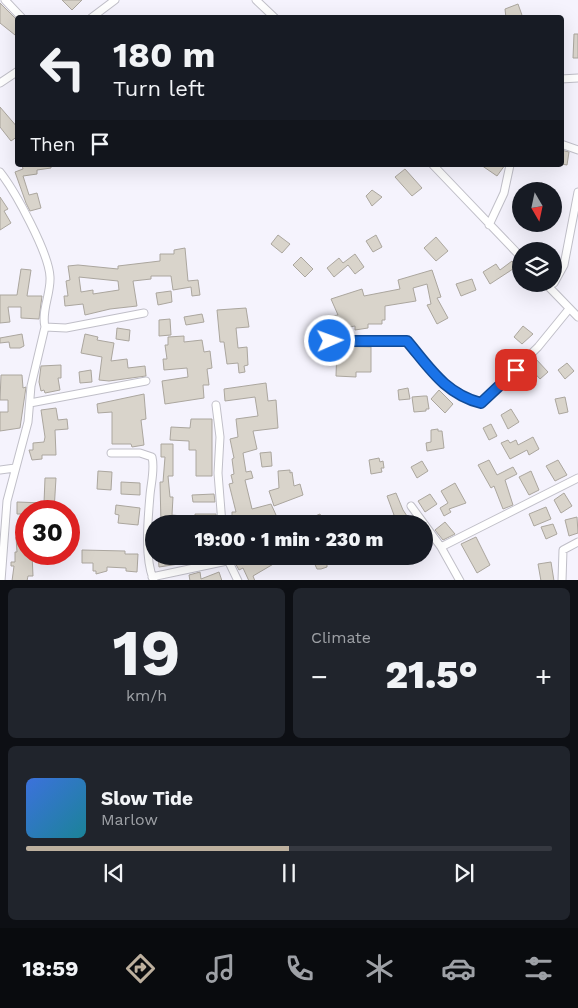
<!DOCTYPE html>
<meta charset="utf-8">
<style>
:root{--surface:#171b24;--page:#20242c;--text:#f1f3f6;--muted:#9ea1a6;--line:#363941;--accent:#bdb09e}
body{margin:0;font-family:"Work Sans",sans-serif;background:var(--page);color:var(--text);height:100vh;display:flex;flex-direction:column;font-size:19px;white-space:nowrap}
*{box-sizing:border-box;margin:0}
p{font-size:16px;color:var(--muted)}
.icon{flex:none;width:28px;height:28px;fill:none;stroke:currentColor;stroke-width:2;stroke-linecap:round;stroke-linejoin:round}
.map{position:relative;height:580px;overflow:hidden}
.drawer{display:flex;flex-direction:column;gap:8px;padding:8px;background:#0d0f14;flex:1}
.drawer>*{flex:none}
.hud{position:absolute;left:15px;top:15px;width:549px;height:152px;border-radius:5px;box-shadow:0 5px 20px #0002;background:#171b24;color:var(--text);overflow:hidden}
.needle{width:32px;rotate:171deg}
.buttons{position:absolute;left:512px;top:182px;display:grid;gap:10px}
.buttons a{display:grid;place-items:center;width:50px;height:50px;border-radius:50%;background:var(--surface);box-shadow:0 5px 20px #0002;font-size:25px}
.speed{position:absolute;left:15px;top:500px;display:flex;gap:10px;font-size:25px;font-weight:700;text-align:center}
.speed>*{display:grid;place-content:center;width:65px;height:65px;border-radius:50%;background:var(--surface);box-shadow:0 5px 20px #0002;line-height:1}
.speed .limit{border:8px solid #d22;background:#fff;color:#111}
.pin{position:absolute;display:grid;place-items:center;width:42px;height:42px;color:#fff;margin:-21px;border-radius:10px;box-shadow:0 2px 8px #0006}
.me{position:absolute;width:55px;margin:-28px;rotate:88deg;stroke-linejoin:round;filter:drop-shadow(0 0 4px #0008)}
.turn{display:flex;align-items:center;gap:18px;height:105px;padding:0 15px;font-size:22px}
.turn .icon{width:65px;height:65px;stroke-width:2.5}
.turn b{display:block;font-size:35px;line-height:42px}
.then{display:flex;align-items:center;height:48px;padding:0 15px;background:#0003;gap:10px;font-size:19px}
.big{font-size:38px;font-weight:800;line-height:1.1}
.drawer .card{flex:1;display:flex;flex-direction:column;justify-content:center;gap:8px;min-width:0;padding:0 18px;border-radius:8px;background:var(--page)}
.drawer .dial{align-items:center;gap:0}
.dial b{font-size:65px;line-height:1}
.song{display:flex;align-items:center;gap:15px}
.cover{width:60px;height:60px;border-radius:8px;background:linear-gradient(135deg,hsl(220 70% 55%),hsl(190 70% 35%))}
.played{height:5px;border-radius:2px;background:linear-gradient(90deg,var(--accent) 50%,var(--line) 50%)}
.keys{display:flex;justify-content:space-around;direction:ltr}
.heat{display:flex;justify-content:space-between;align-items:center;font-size:28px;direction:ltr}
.drawer .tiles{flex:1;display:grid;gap:8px;grid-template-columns:1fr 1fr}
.card:last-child{grid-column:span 2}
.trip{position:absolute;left:145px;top:515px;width:288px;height:50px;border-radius:25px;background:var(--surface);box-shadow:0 5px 20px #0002;font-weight:800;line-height:50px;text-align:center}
.tabs{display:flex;height:80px;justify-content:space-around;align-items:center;background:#090b0e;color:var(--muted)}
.tabs .icon{width:35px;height:35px}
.tabs .selected{color:var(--accent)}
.tabs b{font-size:22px;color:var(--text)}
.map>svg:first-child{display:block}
</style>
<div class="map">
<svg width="578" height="581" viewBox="0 0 578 581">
<rect width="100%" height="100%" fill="#f5f3fd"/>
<!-- building -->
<path fill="#d9d4cb" stroke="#aba69e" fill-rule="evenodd" d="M62,0H82L72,10Z
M0,3L18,21V32L15,35L0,23Z
M518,4L523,18H506L505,9Z
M574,34H578V58H573Z
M0,107L18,128V136L11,141L0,127Z
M561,150L569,152L567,165L561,164Z
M22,165H51V168L37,170V174L23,176L29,195L37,193L41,208L30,211L26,203L15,172L23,169Z
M481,165H505L497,176Z
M405,169L422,188L412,196L395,177Z
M541,183L551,187L550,191H534L535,184L541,185Z
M372,190L382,197L372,206L366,196Z
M0,197L8,209L4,211L11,223L0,230Z
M278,235L290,244L282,253L271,244Z
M376,235L382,247L373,252L366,241Z
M436,237L448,251L436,261L424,248Z
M185,248L188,281L198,280L200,295L192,296L191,287L173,290L171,276H151V279L133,281L137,306L110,309L85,315L83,304L65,306L64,296H68L66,281L70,280L68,266L78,265L118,269V266L160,261V254H174V250ZM79,277L118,281L119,290L93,294V290L81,292Z
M355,254L364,267L355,274L348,265L334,277L327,268L339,258L343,263Z
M301,257L313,269L305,277L293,265Z
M512,261L516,267L490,284L483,272L496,264L500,270Z
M21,269L31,270L27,296H42L39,319L21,318V307H8L10,322L0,323V295H17Z
M432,270L441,297L437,298L448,318L437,324L427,305L431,304L427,284L413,288L416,301L385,306V320H382V324H368V328L355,330V326L332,330L329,317L338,315L331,299L362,289L364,296L400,289L398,280Z
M472,279L476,290L461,296L456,284Z
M171,291L172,302L158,305L156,293Z
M246,308L249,327L236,328L238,348L247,347L248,365L244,366L245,372L239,373L238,363L227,364L224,342H220L217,310Z
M202,314L204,322L186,325L184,317Z
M170,319L171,335L159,336V320Z
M523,326L533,334L522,344L514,337Z
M117,328L130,330L129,341L116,339Z
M22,334L24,346L20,348H10L9,342L0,343V338Z
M85,334L98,337L97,340L114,343L111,361L127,359L128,368L145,366L146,376L109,381L99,380L102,357L81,353Z
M184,336V342L202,340L204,352L210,351L212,368L207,369L209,385H203L204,398L165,404L162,381L188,377L187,368L164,370L163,359H167L165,345H168V337Z
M337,346L371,347V372H356V377L336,376Z
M535,358L548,372L540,379L527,365Z
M567,363L574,371L565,379L558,370Z
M61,365V378H58L60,390L45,393L44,390L41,391L39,382L41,366Z
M91,370L92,382L80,383L79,372Z
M1,375H22L23,388L26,387L20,428L0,431V412H8V400H0Z
M266,383L268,401L276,400L278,428L253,431L257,449L243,453L246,472L251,471L253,478L245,480L252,509L271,504L276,515L263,522L232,524V512H236L229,484L233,483L231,475L234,474L232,459L234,458L230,439L238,437L236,419L258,416L255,397L225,401L224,389Z
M408,388L410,399L399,400L398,390Z
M439,390L453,404L445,413L431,399Z
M144,394L146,419L141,420L144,445L132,447L131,444H112V412L98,413L97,404Z
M424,396H427L429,409H426V411L414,412L412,397Z
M565,397L568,412L559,414L555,399Z
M56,408L58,420L67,419L68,429L55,430L56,455H42V459L32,460L29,450H33V443L44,442L45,437L41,410Z
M511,409L519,422L508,429L501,415Z
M191,419H212V476H196V450H189V441L170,440L171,427L190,428Z
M491,424L497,436L489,440L483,428Z
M438,429V431H442L444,448L427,451L426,443L431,442V430Z
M533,437L539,449L529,455L527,450L510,459L501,443L508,440L510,443L516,440L518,445Z
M161,444H173V476H168L170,497H173L172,515L182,516V524H161L160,482H163L165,457H161Z
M271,452L272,466L262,467L260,453Z
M379,458L380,462L383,461L384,468H381L382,472L371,474L369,460Z
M489,460L497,475L513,467L517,474L505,480L513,505L503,509L494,486L491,488L478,465Z
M558,460L567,475L555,481L546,466Z
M422,461L428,471L417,478L411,467Z
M290,470V473L292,472L294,486L300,484L303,495L274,506L269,491L279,488L278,471Z
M98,471L112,472L111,490L97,489Z
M531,471L539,490L529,495L519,477Z
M45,478H56L54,511H26V514H17V502L44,503Z
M121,482L140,483V495L121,494Z
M455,483L466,503L449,509L451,512L444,516L440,508L448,503L441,491Z
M396,493L403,510L409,519L400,524H390L387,518L394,515L387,496Z
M564,493L572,506L561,513L554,500Z
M214,494L215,502H193L192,495Z
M430,494L437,504L425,512L418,501Z
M116,505L140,508L138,525L118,523L119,515L115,514Z
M546,507L551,519L534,526L529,514Z
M195,514H216L217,524H195Z
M320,514L324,524H296Z
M577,517L578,533L569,536L565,520Z
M445,522L455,534L443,540L435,530Z
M553,524L557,534L546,539L541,527Z
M26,536V554H32L33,576H28L27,581H12L14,566H11V562H15V552H17L16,537Z
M476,537L490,565L477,573L461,544Z
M82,550L125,551V554H138L137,572L126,571V568L107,567V571L96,574V571H93V563H82Z
M158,556H204L205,560L159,567Z
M239,556H242L245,562L258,556H287L253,576L255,581H249L243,568L239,570L233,559Z
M311,556H337L338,557L327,561V567L321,569H317Z
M551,562L554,581H541L538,564Z
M200,572L201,579L219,572L222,581H190L189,575Z"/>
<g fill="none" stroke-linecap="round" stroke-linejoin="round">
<defs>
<path id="minor" d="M5,0L22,18
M256,0L275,18
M91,18L115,0
M561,79L578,78
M0,83L18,71
M561,144L578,150
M433,165L521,257
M0,172C15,191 49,253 50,277C51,294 41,311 45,327L31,386L28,422L7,501L1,581
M489,225L504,193L510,165
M554,283L564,265L578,192
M546,284L578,317
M45,327L66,328L144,313
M330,341H407C429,367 445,394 481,403L538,347L569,309
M30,403L146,381
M216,405L220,437L218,473L222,524
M111,453H140L152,457C155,469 151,483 150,495C148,519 144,559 154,581
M0,470L15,468
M411,506L441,547L460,581
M441,547L578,478
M227,558L238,581
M152,577L227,561
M562,581L563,550L578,542"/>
</defs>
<!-- minor casing -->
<use href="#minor" stroke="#c0bfc8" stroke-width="9"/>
<!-- minor -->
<use href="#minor" stroke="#fff" stroke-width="7"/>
</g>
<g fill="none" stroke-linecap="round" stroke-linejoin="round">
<defs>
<path id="route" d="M330,341H407C429,367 445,394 481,403L516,370"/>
</defs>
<!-- route casing -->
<use href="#route" stroke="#114b97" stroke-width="12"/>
<!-- route -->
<use href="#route" stroke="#1a73e8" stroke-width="9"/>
</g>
</svg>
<div class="buttons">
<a><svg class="needle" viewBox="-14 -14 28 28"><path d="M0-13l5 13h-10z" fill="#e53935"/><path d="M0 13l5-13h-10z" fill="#9ea1a6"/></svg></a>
<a><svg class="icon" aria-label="layers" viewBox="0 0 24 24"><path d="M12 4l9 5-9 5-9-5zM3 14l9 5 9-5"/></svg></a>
</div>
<div class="speed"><div class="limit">30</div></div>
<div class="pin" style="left:516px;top:370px;background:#d93025"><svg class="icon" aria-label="arrive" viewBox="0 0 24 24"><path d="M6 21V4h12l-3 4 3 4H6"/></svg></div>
<svg class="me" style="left:330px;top:341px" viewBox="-20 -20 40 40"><circle r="17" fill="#1a73e8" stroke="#fff" stroke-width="3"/><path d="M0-11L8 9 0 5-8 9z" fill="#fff"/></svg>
<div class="trip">19:00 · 1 min · 230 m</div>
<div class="hud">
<div class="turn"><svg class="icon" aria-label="left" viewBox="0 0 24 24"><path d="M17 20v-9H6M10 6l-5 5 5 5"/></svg><div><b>180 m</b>Turn left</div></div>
<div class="then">Then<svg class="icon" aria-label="arrive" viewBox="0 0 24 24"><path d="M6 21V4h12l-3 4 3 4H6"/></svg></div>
</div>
</div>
<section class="drawer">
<div class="tiles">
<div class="card dial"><b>19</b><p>km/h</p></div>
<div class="card"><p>Climate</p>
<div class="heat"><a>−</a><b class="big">21.5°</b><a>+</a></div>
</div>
<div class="card">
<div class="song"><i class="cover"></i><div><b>Slow Tide</b><p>Marlow</p></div></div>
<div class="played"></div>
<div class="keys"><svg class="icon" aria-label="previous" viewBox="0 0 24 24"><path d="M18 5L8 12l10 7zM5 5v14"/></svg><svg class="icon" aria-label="pause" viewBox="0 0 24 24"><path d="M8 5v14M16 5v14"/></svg><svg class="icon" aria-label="next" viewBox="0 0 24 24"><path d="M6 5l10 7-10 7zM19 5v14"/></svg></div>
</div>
</div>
</section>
<nav class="tabs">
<b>18:59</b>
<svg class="icon selected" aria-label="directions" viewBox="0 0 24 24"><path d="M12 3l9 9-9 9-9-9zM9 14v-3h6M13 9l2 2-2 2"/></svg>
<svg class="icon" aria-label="music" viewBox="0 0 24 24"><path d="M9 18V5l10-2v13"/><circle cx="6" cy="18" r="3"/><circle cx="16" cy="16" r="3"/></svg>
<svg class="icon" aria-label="phone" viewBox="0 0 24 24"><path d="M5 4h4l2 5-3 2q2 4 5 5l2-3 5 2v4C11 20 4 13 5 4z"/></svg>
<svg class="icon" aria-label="climate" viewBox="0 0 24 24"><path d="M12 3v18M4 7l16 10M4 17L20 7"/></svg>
<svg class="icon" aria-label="car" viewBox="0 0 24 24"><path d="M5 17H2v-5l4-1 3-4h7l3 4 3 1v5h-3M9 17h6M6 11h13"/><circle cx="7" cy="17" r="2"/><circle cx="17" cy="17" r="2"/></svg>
<svg class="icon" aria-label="filters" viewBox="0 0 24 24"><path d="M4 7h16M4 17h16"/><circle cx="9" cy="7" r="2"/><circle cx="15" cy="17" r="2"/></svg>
</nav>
